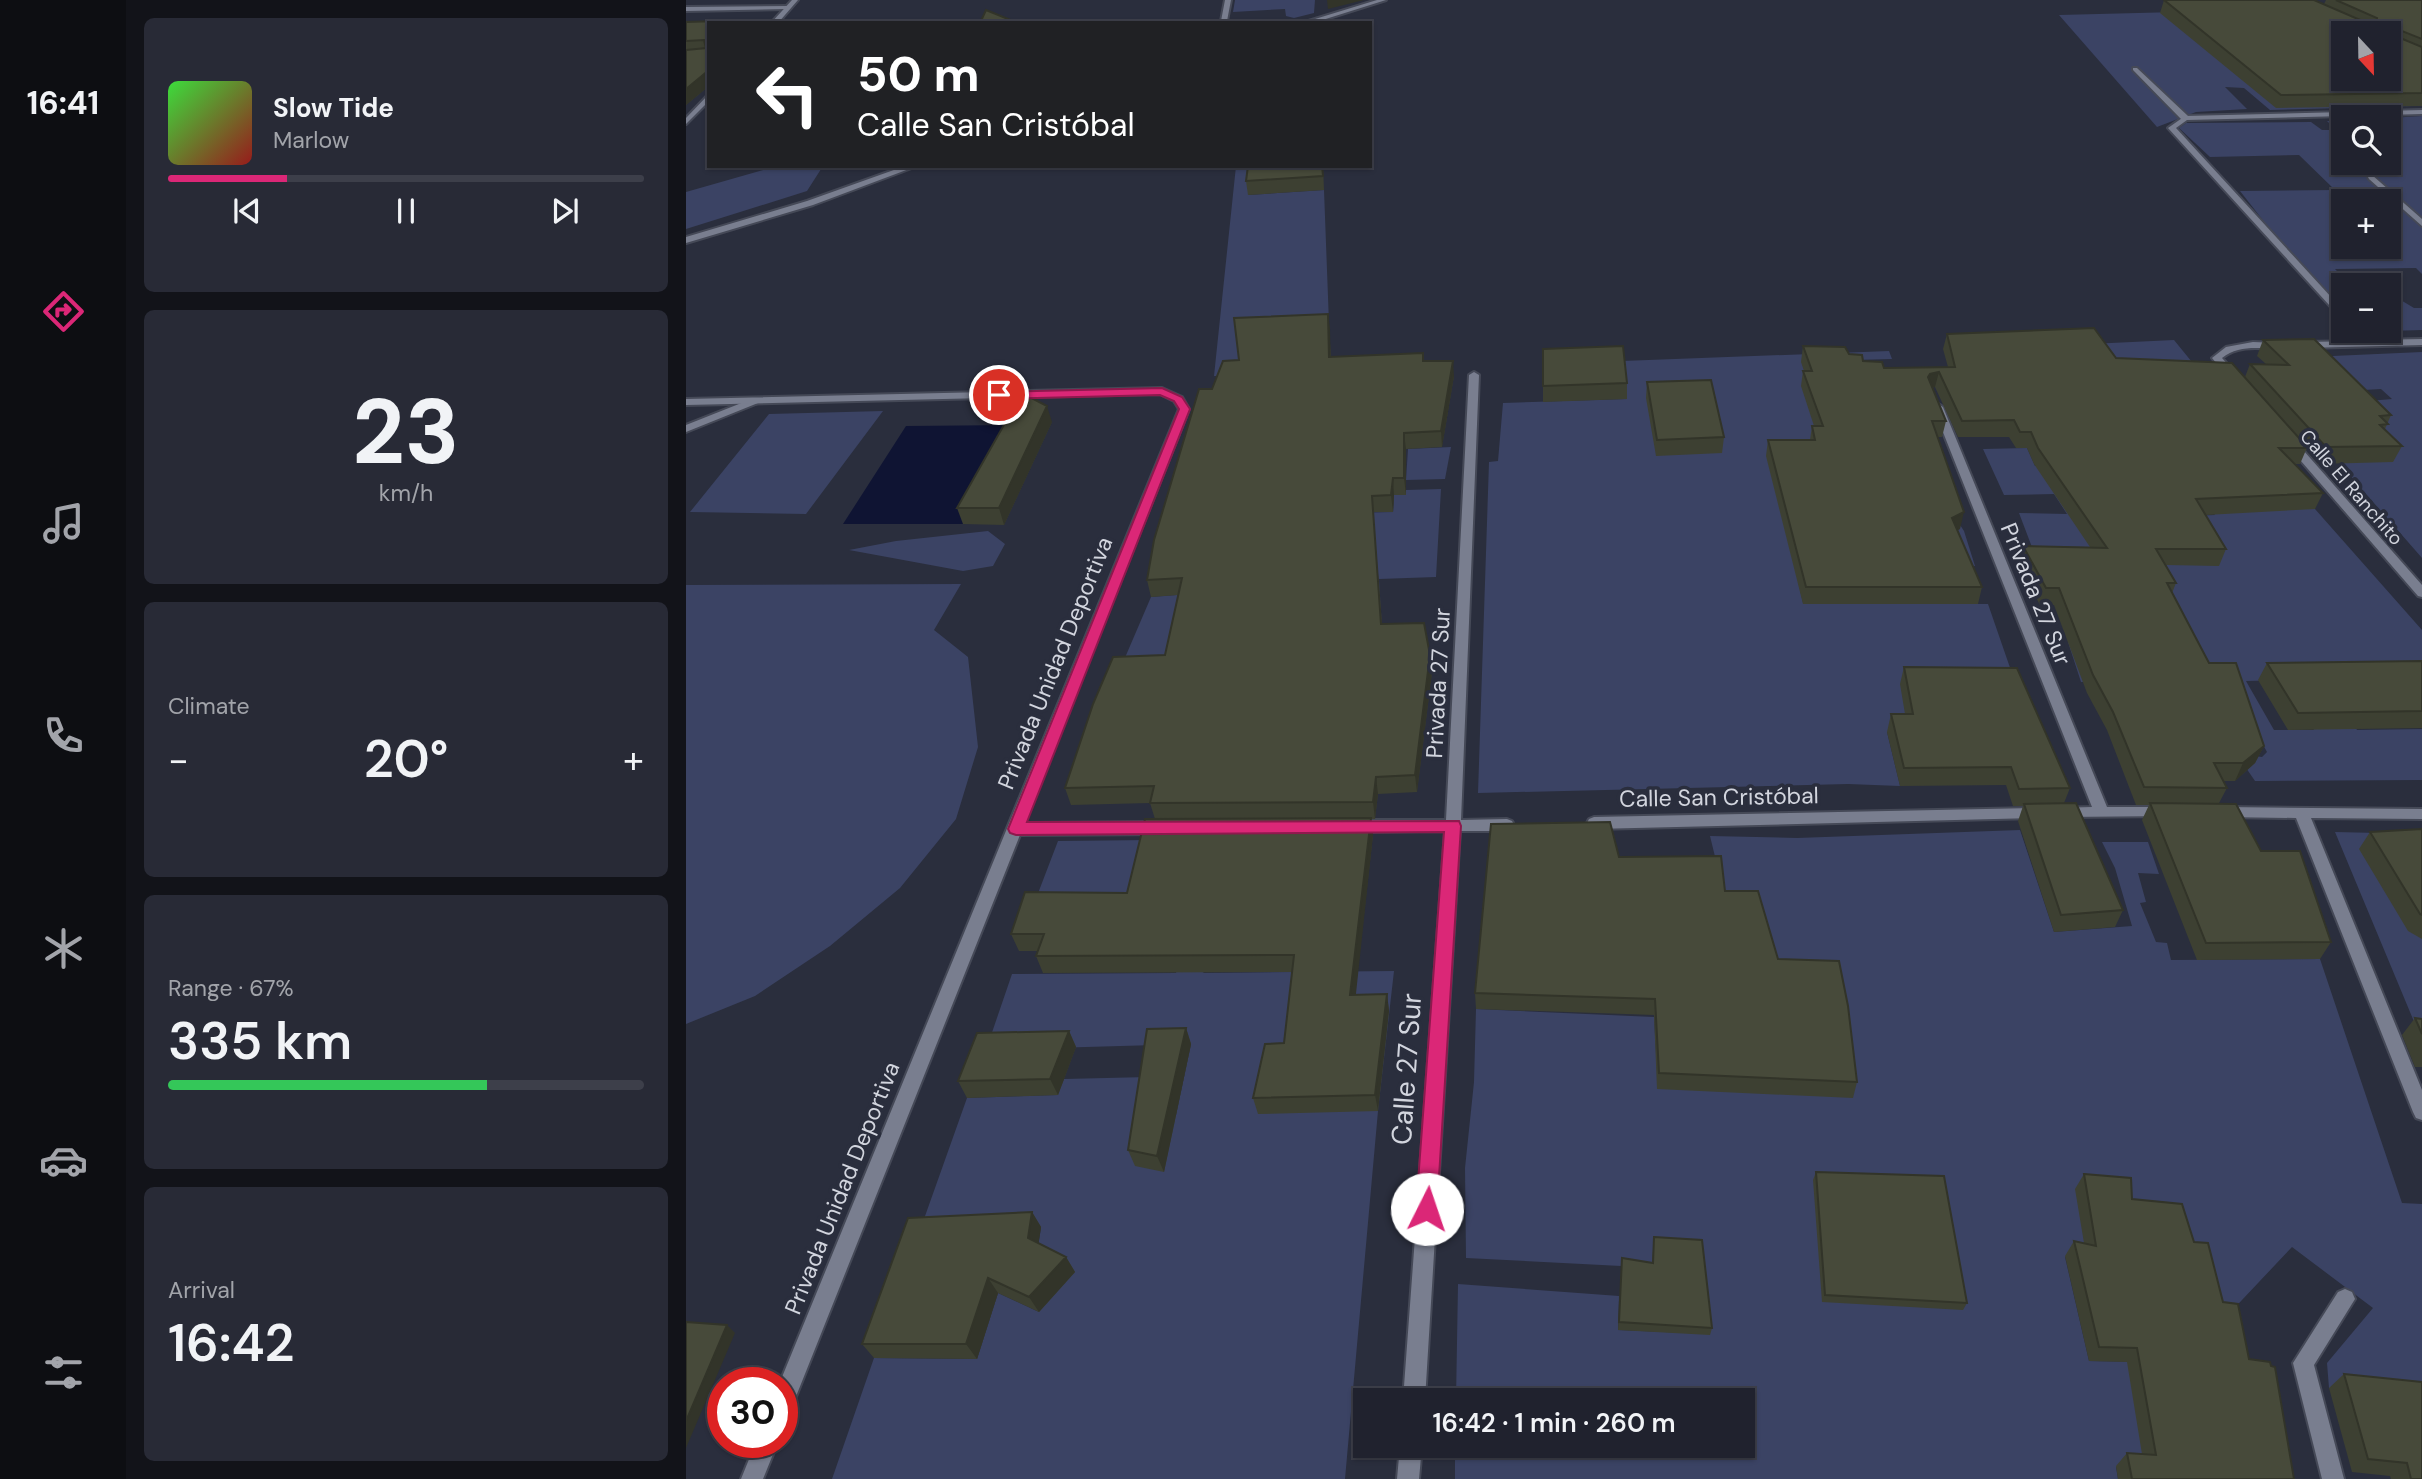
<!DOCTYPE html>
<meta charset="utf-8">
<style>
:root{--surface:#20222e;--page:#282a36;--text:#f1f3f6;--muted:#a2a4aa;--line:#3d3f4a;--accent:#db2777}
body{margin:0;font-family:"DM Sans",sans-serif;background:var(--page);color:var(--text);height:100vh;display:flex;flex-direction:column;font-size:26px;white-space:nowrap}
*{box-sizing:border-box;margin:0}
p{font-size:23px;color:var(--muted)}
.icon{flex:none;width:38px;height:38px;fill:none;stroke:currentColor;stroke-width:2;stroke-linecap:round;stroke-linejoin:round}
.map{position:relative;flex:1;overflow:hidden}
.details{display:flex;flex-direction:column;gap:18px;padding:18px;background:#121319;width:560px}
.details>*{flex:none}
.banner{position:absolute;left:21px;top:21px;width:665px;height:147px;border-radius:0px;box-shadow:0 2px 5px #0004,0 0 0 2px var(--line);background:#202124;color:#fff;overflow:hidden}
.needle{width:46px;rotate:158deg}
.controls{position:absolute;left:1645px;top:21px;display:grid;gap:14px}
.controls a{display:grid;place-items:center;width:70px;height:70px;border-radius:0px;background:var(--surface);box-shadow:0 2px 5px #0004,0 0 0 2px var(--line);font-size:35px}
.speed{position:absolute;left:21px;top:1367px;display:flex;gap:14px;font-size:35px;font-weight:700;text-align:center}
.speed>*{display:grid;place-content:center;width:91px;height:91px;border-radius:50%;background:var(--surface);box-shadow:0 2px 5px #0004,0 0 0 2px var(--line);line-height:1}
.speed .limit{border:10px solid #d22;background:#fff;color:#111}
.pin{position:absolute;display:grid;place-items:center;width:60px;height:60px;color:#fff;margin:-30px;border:4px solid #fff;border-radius:50%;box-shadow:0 2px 7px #0007}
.me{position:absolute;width:77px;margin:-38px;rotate:4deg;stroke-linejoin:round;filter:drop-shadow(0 0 5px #0008)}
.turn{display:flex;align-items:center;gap:24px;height:147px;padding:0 35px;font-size:32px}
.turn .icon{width:91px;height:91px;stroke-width:2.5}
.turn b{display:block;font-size:49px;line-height:60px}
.big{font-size:52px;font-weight:600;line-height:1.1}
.details .card{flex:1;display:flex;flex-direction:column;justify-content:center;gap:10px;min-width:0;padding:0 24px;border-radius:10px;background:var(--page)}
.details .dial{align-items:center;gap:0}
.dial b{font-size:91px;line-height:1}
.song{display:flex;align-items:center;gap:21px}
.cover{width:84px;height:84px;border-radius:10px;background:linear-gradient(135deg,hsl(120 70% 55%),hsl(0 70% 35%))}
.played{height:7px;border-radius:4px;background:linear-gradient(90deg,var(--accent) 25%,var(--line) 25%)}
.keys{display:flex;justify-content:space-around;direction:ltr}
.heat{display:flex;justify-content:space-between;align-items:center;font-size:38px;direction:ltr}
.charge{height:10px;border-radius:5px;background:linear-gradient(90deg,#34c759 67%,var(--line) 0)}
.trip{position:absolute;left:667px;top:1388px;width:402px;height:70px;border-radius:0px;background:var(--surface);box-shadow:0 2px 5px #0004,0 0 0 2px var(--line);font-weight:600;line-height:70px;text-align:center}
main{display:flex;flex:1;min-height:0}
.menu{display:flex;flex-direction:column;width:126px;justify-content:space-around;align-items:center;background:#0d0e12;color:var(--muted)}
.menu .icon{width:49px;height:49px}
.menu .on{color:var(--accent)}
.menu b{font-size:32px;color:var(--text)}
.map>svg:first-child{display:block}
</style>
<main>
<nav class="menu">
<b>16:41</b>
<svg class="icon on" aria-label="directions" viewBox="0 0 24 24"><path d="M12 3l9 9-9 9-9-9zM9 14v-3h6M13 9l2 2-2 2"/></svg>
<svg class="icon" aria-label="music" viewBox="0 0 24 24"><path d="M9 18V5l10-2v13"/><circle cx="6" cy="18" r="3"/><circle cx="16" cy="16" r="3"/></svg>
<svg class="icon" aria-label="phone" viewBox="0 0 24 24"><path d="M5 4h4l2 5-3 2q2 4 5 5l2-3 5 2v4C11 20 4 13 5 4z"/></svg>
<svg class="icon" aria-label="climate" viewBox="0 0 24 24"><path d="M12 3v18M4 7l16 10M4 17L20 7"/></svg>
<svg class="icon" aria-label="car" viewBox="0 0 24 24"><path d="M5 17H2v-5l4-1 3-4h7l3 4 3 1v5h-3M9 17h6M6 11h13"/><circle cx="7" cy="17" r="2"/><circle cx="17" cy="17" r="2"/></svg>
<svg class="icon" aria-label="filters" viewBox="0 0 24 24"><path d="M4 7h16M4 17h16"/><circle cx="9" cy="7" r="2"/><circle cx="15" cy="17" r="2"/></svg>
</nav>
<section class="details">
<div class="card">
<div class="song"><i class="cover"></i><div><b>Slow Tide</b><p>Marlow</p></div></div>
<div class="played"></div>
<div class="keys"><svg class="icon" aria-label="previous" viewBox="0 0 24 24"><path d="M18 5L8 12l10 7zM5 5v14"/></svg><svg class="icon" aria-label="pause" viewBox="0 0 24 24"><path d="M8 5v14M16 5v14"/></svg><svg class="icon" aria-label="next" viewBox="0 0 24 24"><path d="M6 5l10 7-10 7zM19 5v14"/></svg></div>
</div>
<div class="card dial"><b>23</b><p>km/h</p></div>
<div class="card"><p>Climate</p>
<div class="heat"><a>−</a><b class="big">20°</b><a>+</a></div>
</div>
<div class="card"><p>Range · 67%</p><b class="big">335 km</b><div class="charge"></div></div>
<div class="card"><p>Arrival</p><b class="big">16:42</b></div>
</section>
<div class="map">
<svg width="1736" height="1479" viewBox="0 0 1736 1479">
<rect width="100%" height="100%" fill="#2a2e3d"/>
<!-- green -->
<path fill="#3b4364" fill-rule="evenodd" d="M549,0H629L628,13L608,18L600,16L599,9L547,12Z
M1491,12L1657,79H1686L1727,106L1584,110L1558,88L1539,87L1561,109L1510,112L1471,127L1373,15Z
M1736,116V274L1730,268L1649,269L1664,285H1657V315L1616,270L1554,191L1649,190L1613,155L1524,157L1493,128L1500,123L1625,122L1636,130H1650L1641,121H1657V163H1703V118ZM1657,201H1703V247H1657Z
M91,166H137L121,191L0,229V192Z
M550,166H566L563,195L638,190L644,350L539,376H528Z
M1703,293L1728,308H1736V330L1703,331Z
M1488,340L1519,378L1425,373L1404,344Z
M1203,351L1206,359L1167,360L1278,531L1289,566H1188L1112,581L1117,603L1302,604L1330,685L1223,732H1201L1214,786L1162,784L792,793L803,462L812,461L817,403L940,399L936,361Z
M1736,352V558L1653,463L1671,402L1706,399L1695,389L1660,391L1624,357Z
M197,411L120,514L4,512L83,414Z
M765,447L759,479L720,480L722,449Z
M1341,448L1349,466L1442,464L1504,516L1529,515L1500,470L1629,509L1736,630V678L1642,680L1671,730L1736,729V780L1569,781L1556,762L1560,755L1576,757L1581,752L1568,728L1499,681L1395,682L1382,642L1496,644L1352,563L1333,513L1381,514L1368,494L1318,495L1297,449ZM1600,680L1628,730H1588L1560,681Z
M755,489L750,577L693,579L702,727L693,794L641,796L432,674L465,597L528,592L622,514L707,512L708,495H720V490Z
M302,531L319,544L307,566L277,571L163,550L210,541Z
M275,584L248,630L282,657L292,747L270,819L214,888L144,946L69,996L0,1024V585Z
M1334,830L1368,932L1446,926L1429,868L1416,842H1462L1473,874L1452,873L1460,902L1454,903L1470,942L1481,943L1485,960L1634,959L1716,1203L1736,1204V1397L1643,1388L1641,1363L1687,1308L1606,1247L1539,1318L1401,1261L1379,1257L1403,1361L1459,1362V1468L1430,1467L1432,1479H769V1446H1057V1400H770L772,1284L933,1296L932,1330L1024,1334L966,1271L935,1266L780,1258L779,1168L788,1082L790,1009L968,1017L972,1089L1089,976L1037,909L1033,873L1024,836L1111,838Z
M1649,832L1736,834V1036H1734Z
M464,840L447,910L346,909L372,841Z
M494,955L518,973L708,971L692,1111L659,1479H146L188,1358L291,1359L312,1293L353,1312L351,1253L355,1228L233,1233L281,1098L371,1095L378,1079L462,1077L457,1117L490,1115L505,1044L300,1050L326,974L490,973Z"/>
<!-- water -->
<path fill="#0f1433" d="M332,425L277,524H157L220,426Z"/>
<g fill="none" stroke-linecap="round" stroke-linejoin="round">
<defs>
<path id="lane" d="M103,6L101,9L0,11V7Z
M1447,68H1451L1502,116V120H1496L1447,70Z
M68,398L72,399V403L0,432V425Z"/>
<path id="street" d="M106,0H112L92,23H85Z
M539,0H545L541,21L538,23L535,21Z
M691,0H700L627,23H616Z
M23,94V101L0,124V118Z
M1736,110V114L1501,120L1490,128L1657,310V318L1654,317L1482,128L1499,116Z
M219,166H231L127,205L0,243V237L121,201Z
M1686,175L1736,219V226L1683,179L1682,177Z
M1667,331H1677L1686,340L1736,339V345L1618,348L1613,345L1618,342L1676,341Z
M1567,342L1591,343L1596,346L1591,349C1572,348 1552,345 1536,358L1552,376L1547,379L1543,378L1526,358L1540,347Z
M788,372L793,375L775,820L821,819L826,821L828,825L826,829L821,831H774L739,1400H717L759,831L667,832L662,830L660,826L662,822L667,820H760L783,375Z
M476,388L496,397L503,409L338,823L475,822L480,824L482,828L480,832L475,834L334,835L107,1404L103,1411L96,1414V1382H94L493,409L488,401L474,394L0,405V399Z
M1252,404L1257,407L1421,807H1479L1484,808L1486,812L1484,816L1377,817L1372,816L1370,812L1372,808L1406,807L1247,407Z
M1606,441L1610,442L1736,585V597L1732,596L1602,446V442Z
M1538,807L1736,809V819L1625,818L1736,1090V1120L1730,1118L1727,1112L1610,818L1538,817L1533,816L1531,812L1533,808Z
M1353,808L1358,809L1360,813L1358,817L1353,818L908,829L903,827L901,823L903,819L908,817Z
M1659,1289L1666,1292L1669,1299L1628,1365L1658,1479H1636L1607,1363L1652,1292Z
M70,1442H92L77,1479H55Z
M714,1446H736L733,1479H711Z"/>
</defs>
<!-- lane casing -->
<use href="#lane" stroke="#454957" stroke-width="4"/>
<!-- street casing -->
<use href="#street" stroke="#454957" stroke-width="4"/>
<!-- lane -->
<use href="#lane" fill="#797e8f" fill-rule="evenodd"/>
<!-- street -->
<use href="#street" fill="#797e8f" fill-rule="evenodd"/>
</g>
<!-- wall -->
<path fill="#3d4032" d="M1478,0L1638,4L1640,0H1736V106L1590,108L1474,13Z
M63,20L64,23H23V86L0,105V22Z
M562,166H637L638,190L562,195L560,181Z
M642,314L645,357L737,361L768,376L756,447L720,449V495H708L707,512H687L696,624L746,672L731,792L692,794L689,819H685L687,835L669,995L701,994L703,1011L692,1111L572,1114L567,1098L598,1043L606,972L357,973L350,956L352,951H333L325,934L441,893L469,819L464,803L385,805L379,788L479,655L492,595L465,597L461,580L526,389L553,360Z
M1261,334L1559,377L1564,364H1580L1571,356L1577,340L1705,415L1699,429L1716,446L1707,462L1632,464L1620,450L1614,464H1609L1637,493L1629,509L1520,515L1540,549L1533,566L1480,565L1490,583L1486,593L1523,663L1578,746L1569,763L1549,781H1537L1541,788L1533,803L1575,851L1645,942L1634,959L1511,960L1456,820L1463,805H1450L1421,730L1401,693L1368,605H1354L1332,563L1337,546L1404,547L1348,464L1341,448H1330L1323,437H1272L1249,387L1246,388L1260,421L1256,437H1251L1274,529L1271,530L1296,587L1292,604H1117L1080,456L1082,440H1124L1126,426H1128L1115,386L1117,371H1118L1115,362L1117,346L1163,354L1177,361L1198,368L1262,367L1257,349Z
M857,349L941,383V399L857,402Z
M961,382L1038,437L1036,453L970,456L960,398Z
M366,422L318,525L277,524L271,508Z
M1736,661V728L1602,730L1572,680L1581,663Z
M1218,667L1384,788L1378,803L1437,910L1429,927L1368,932L1332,821L1337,806H1327L1320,785L1214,786L1201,732L1205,714H1219L1214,684Z
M1736,829V939L1722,931L1673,849L1684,832Z
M933,857L1039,891L1092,959L1171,1082L1167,1098L971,1089L968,1015L790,1009L789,993Z
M1729,1018L1736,1019V1067H1729L1716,1035Z
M500,1028L505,1044L478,1172L449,1166L442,1150Z
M383,1031L390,1047L372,1095L281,1098L272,1081Z
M1130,1172L1281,1303L1277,1310L1136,1302L1127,1180Z
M1398,1174L1446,1199L1508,1242L1563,1359L1608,1479H1432L1430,1466L1441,1453L1456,1454L1441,1362L1403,1361L1379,1256L1388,1241L1398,1243L1389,1189Z
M346,1212L355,1227L352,1243L380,1257L389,1272L353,1312L312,1293L291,1359L188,1358L176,1344Z
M968,1237L1026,1328L1024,1335L932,1330L936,1258L966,1263Z
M1658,1374L1736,1479H1705L1704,1476L1666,1472L1643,1388Z"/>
<!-- shaded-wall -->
<path fill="#323429" d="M641,0H678L642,9Z
M23,70V86L0,105V89Z
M642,314L644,329L645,372L643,357Z
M767,361L768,376L756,447L755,431Z
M1253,372L1249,387L1240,389L1242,377L1244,374Z
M361,406L366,422L318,525L313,508Z
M718,433L720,449V495L718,478Z
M707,478L708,495L707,512L705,495Z
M1278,512L1274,529L1262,535L1266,518Z
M744,655L746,672L731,792L729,775Z
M1578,746L1569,763L1549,781L1557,763Z
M690,777L692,794L689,819L687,802Z
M685,818L687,835L668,1012L664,995Z
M701,994L703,1011L692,1111L689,1095Z
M500,1028L505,1044L478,1172L471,1156Z
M383,1031L390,1047L372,1095L364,1079Z
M346,1212L355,1227L351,1253L342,1238Z
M380,1257L389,1272L353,1312L343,1297Z
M302,1278L312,1293L291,1359L280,1344Z
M41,1325L49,1333L0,1448V1421Z"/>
<!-- building -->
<path fill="#474a3a" stroke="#323429" stroke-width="2" fill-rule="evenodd" d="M1478,0H1628L1681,23H1690L1691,18L1650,0H1736V39L1706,27L1707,35L1736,47V93L1595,95ZM1657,33H1703V79H1657Z
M300,10L327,21L326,23H294Z
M63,20L61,23H23V70L0,89V50L20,48L18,40L0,41V22Z
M562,166H636L637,176L560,181Z
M642,314L643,357L737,353V361H767L755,431L718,433V478H707L705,495L686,496L695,624L738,623L744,655L729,775L690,777L687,802L464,803L468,786L379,788L407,704L427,657L479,655L496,578L461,580L468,540L513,389H526L537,361L553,360L548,318Z
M1408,328L1430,358L1546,363L1622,448H1593L1637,493L1510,499L1540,549H1470L1490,583H1481L1523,663H1550L1578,746L1557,763H1528L1541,788L1458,787L1427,712L1407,675L1373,588H1360L1337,546L1421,548L1352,448L1345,432H1334L1328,420L1276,421L1253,372L1244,374L1242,377L1260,421H1246L1278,512L1266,518L1296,587H1120L1082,440H1129L1126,426H1137L1117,371H1126L1117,346L1159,347L1163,354L1176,355L1177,361L1196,362L1198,368L1269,367L1261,334Z
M1628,339L1705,415L1694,416L1702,424L1694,425L1716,446L1640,447L1564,364L1603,365L1577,340Z
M937,346L941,383L857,386V349Z
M1025,380L1038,437L971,440L961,382Z
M336,393L361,406L313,508H271Z
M1736,661V711L1612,713L1581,663Z
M1218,667L1331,668L1384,788L1333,789L1325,767L1218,768L1205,714H1227Z
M1390,803L1437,910L1375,915L1338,804Z
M1464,803L1550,804L1575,851H1614L1645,942L1520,943Z
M685,818L664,995L701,994L689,1095L567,1098L579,1044L598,1043L608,955L350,956L358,934H325L339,892L441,893L459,819Z
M924,822L933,857L1035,856L1039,891H1072L1092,959L1153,961L1162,1006L1171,1082L973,1073L969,999L789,993L805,824Z
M1736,829V915L1734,914L1684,832Z
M1729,1018L1736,1019V1034Z
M500,1028L471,1156L442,1150L461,1029Z
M383,1031L364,1079L272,1081L291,1033Z
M1130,1172L1258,1176L1281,1303L1139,1295Z
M1398,1174L1445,1178L1446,1199L1496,1204L1508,1242L1522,1243L1537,1302L1552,1304L1563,1359L1584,1362L1585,1366L1589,1367L1608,1479H1446L1441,1453L1470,1455L1451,1348L1413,1347L1388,1241L1410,1246Z
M346,1212L342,1238L380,1257L343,1297L302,1278L280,1344H176L222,1218Z
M968,1237L1016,1240L1026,1328L933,1322L936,1258L967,1263Z
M0,1322L41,1325L0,1421Z
M1658,1374L1736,1382V1479H1725L1721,1463L1682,1459Z"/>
<!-- route -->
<path fill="#db2777" stroke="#8e194d" stroke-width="2" d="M476,388L496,397L504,409L341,822L773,821L775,826L751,1209L748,1216L741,1219L733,1216L730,1209L758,832L330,835L324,833L322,829L493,409L488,401L474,395L313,399L307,395L313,392Z"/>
<g text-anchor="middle" stroke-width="7" stroke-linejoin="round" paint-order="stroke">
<!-- far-street labels -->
<g font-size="19" fill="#d2d5de" stroke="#2a2e3d">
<text transform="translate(1666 487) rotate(49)" y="7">Calle El Ranchito</text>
</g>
<!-- street labels -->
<g font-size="23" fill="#d2d5de" stroke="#2a2e3d">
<text transform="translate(1350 594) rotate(68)" y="8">Privada 27 Sur</text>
<text transform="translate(369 663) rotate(-68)" y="8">Privada Unidad Deportiva</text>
<text transform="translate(752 683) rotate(-87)" y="8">Privada 27 Sur</text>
<text transform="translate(1033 797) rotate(-1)" y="8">Calle San Cristóbal</text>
<text transform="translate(156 1188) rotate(-68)" y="8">Privada Unidad Deportiva</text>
</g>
<!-- near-street labels -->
<g font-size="28" fill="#d2d5de" stroke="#2a2e3d">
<text transform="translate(720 1069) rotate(-86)" y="10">Calle 27 Sur</text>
</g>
</g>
</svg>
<div class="controls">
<a><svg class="needle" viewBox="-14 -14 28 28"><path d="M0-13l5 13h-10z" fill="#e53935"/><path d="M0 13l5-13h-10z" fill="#a2a4aa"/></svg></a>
<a><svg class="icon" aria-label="search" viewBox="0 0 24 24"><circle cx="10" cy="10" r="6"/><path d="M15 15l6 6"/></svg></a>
<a>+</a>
<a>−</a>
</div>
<div class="speed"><div class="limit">30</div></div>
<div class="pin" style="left:313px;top:395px;background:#d93025"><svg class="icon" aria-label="arrive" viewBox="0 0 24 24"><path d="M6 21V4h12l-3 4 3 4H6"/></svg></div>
<svg class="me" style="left:741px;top:1209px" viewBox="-20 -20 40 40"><circle r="19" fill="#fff"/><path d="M0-13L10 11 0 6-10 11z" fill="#db2777"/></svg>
<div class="trip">16:42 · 1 min · 260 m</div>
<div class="banner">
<div class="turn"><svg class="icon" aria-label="left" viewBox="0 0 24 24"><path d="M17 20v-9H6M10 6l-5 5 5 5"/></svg><div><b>50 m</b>Calle San Cristóbal</div></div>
</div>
</div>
</main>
